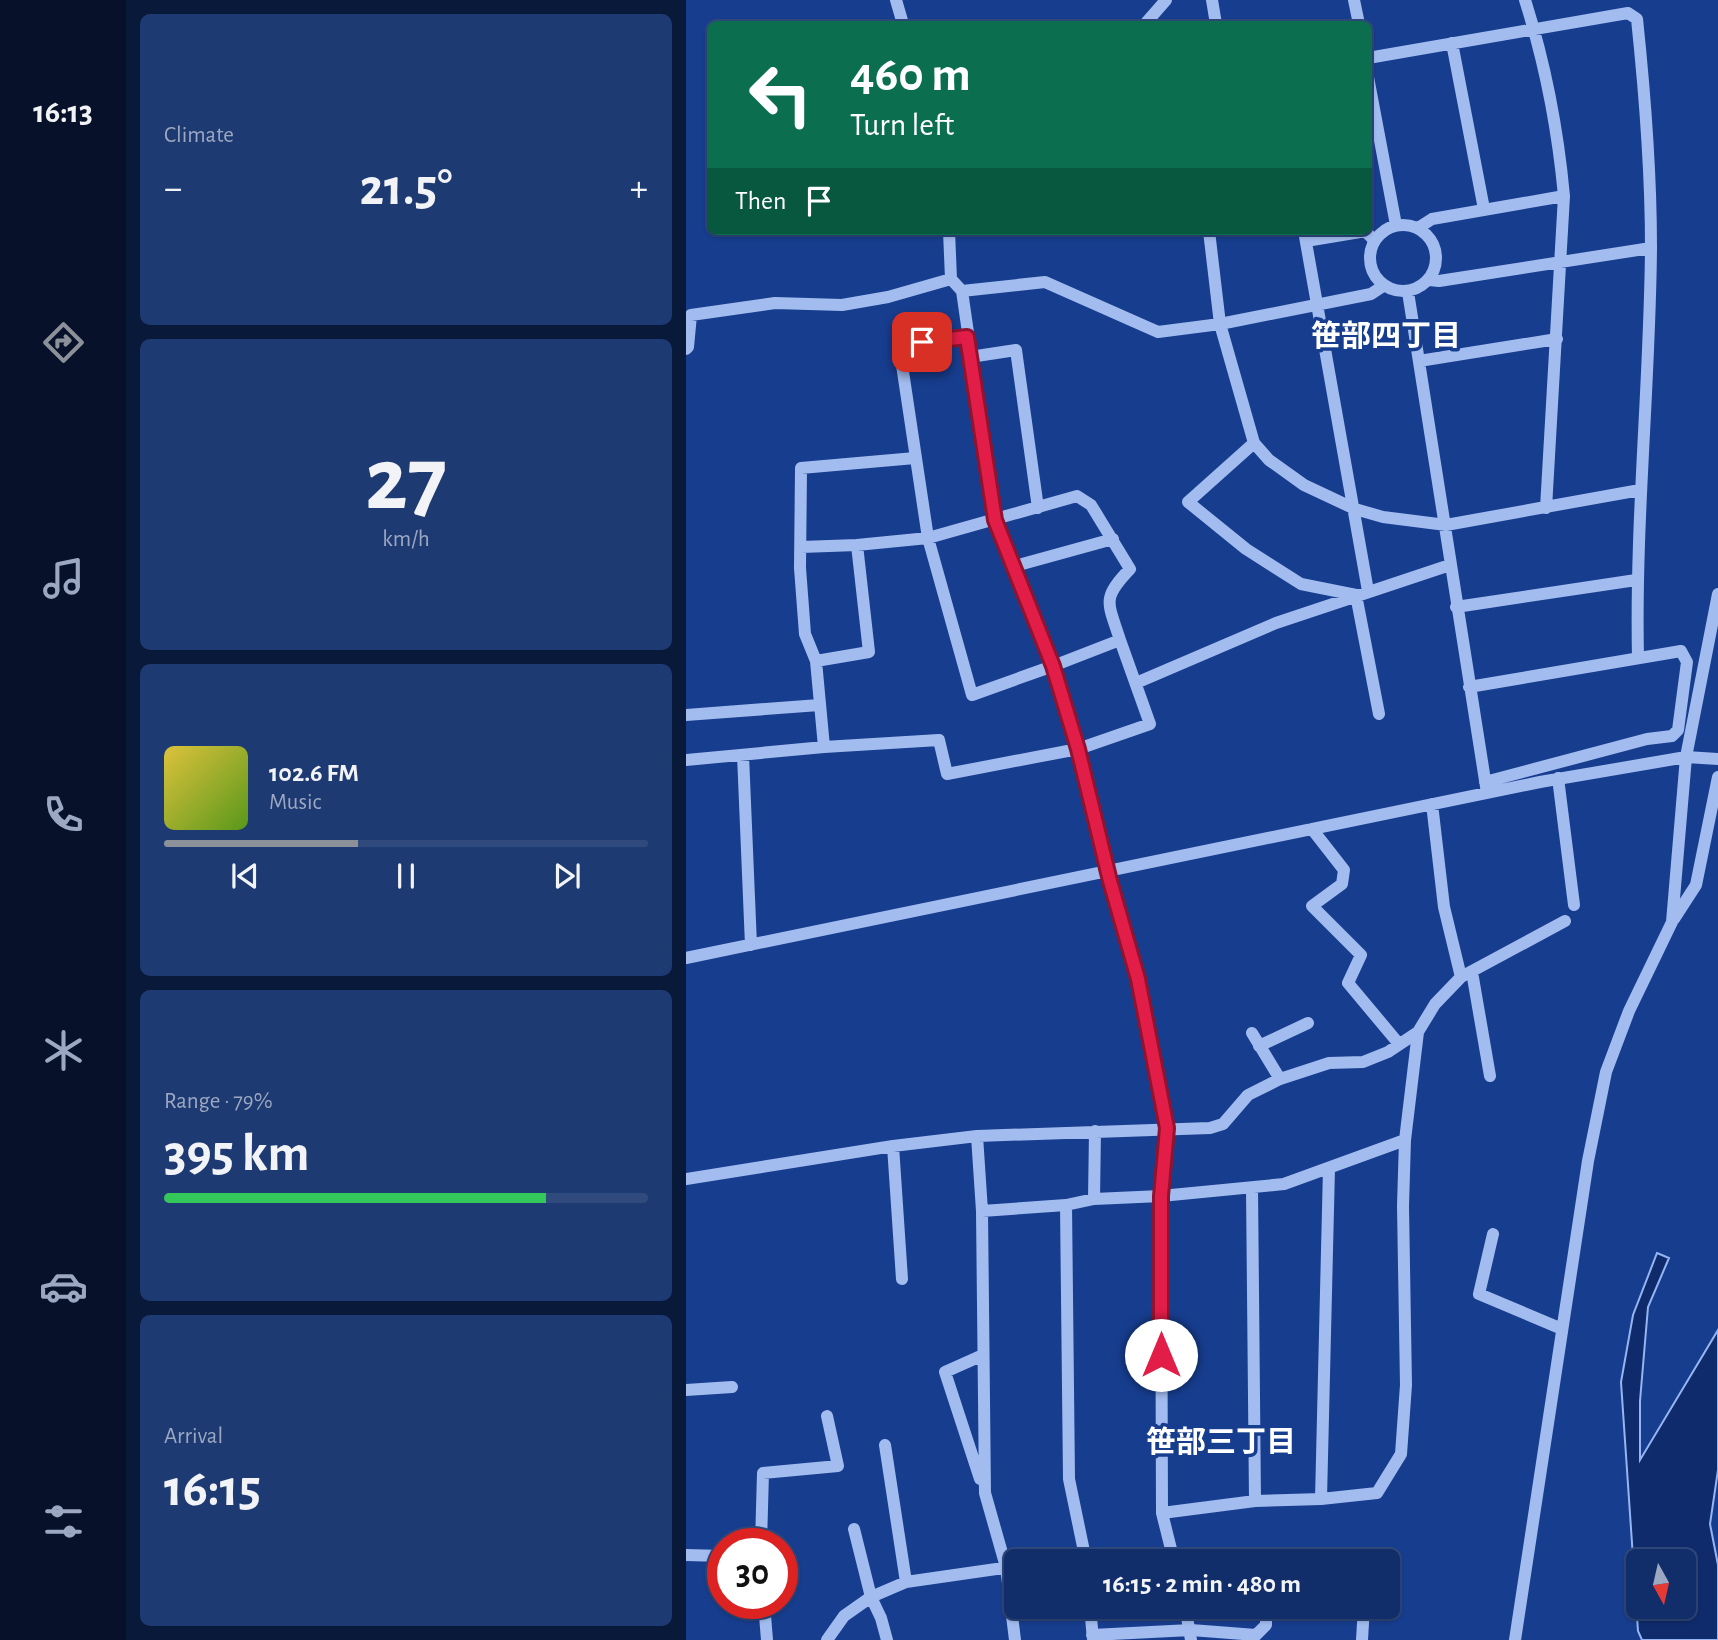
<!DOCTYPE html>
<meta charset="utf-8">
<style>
:root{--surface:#112e6a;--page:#1e3a72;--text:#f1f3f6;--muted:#9ca8c1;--line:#304a7e;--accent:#8c9099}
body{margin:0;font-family:"Alegreya Sans","Noto Sans JP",sans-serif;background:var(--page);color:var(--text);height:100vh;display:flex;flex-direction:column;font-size:26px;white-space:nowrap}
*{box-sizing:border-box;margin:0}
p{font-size:23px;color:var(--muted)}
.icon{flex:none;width:38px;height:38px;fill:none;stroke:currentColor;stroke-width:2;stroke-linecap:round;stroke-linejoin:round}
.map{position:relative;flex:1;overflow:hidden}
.panel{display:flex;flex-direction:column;gap:14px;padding:14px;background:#09193a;width:560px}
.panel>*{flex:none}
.top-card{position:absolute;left:21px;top:21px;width:665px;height:214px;border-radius:10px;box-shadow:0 2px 5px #0004,0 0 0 2px var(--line);background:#0b6e4f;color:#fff;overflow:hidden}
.needle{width:46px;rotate:172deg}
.controls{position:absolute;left:940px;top:1549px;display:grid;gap:14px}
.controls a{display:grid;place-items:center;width:70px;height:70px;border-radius:10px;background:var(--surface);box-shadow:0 2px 5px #0004,0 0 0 2px var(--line);font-size:35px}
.speed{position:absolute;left:21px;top:1528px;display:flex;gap:14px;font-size:35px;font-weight:700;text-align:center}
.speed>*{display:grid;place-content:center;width:91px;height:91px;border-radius:50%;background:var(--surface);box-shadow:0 2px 5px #0004,0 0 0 2px var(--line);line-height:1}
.speed .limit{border:10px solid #d22;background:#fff;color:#111}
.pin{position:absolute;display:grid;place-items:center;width:60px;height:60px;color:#fff;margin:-30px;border-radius:14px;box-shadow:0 4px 10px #0006}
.me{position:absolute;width:77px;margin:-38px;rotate:0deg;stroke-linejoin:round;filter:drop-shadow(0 0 5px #0008)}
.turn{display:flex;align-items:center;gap:24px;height:147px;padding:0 28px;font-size:32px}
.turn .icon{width:91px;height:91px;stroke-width:2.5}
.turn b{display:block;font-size:49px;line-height:60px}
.then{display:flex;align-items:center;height:66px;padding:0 28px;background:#0003;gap:14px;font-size:26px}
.big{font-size:52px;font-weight:600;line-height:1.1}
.panel .widget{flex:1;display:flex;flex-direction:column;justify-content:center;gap:10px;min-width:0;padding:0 24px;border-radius:10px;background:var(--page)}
.panel .dial{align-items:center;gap:0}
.dial b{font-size:91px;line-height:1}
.song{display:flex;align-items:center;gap:21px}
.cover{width:84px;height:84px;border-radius:10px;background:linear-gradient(135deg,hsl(50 70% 55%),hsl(90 70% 35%))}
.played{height:7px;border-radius:4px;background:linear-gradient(90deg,var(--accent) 40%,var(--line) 40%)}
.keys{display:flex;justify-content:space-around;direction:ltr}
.heat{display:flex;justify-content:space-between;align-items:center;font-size:38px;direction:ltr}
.charge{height:10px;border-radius:5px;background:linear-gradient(90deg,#34c759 79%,var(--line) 0)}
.trip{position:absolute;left:318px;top:1549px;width:396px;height:70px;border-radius:10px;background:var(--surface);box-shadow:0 2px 5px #0004,0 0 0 2px var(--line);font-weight:600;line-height:70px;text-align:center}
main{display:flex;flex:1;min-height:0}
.tabs{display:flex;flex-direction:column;width:126px;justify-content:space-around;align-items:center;background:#07122a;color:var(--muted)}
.tabs .icon{width:49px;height:49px}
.tabs .current{color:var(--accent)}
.tabs b{font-size:32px;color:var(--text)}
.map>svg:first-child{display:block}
</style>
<main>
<nav class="tabs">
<b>16:13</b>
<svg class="icon current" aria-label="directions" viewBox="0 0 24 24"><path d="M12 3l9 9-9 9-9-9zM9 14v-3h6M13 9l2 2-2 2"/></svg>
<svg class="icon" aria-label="music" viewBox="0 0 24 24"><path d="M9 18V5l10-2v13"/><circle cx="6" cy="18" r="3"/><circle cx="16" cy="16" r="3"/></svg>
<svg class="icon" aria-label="phone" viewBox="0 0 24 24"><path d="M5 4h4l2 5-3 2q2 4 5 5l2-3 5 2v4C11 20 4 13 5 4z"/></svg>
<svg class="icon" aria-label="climate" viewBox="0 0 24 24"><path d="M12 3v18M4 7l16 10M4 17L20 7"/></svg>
<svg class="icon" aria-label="car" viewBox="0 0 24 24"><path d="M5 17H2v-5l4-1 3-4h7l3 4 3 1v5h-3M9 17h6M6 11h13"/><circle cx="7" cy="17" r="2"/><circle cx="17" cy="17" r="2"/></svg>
<svg class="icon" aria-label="filters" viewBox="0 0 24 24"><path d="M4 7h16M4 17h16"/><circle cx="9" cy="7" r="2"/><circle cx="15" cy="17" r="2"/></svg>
</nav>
<section class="panel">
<div class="widget"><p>Climate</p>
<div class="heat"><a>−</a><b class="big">21.5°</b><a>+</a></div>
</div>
<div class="widget dial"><b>27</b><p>km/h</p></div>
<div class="widget">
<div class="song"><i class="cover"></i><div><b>102.6 FM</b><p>Music</p></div></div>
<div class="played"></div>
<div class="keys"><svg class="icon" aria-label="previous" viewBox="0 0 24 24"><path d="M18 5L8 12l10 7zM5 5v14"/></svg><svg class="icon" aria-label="pause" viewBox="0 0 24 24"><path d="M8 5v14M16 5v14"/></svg><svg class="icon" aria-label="next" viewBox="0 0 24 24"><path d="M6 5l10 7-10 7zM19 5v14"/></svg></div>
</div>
<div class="widget"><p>Range · 79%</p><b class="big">395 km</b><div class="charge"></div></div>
<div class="widget"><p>Arrival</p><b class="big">16:15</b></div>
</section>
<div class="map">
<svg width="1032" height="1640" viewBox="0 0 1032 1640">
<rect width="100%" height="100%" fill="#173d8e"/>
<!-- water -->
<path fill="#0f2b6b" stroke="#95b5f2" stroke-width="2" fill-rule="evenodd" d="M971,1253L983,1258L962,1307L954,1401V1460L1032,1330V1470L1024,1524L1032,1565V1640H956L952,1631L935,1382L947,1315ZM952,1561H998V1606H952Z"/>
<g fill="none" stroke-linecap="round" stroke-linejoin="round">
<!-- minor -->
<path stroke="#a3bcef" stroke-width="12" d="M210,0L217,24
M526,0L530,24
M668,0L673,24
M839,0C859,63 872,131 878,196L860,508
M459,24L480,0
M766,43L798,209
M682,58L942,13L951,19C959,95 965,171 965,247C964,384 949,521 952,658
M682,77L710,225
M684 258a33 33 0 1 1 66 0a33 33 0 1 1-66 0Z
M732,228L746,219L878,196
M263,231L265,279L276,291L359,282L472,332L534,324L685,294L697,286
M523,231L534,324L568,443L583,460L618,485L669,509L697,517L760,525L954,490
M618,231L682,591
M620,241L674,232H680L688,240
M743,280L753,281L965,248
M276,291L309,520L367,666L286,695L242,538L213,345L281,337
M722,292L801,793
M0,349L2,347L5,315L89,303L156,305L202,297L265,279
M284,357L330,350L352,508
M733,361L871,339
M568,443L502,502L560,549L615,584L670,595L693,714
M115,547L171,545L242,538L391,496L405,505L444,569C415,599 422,602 434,640
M329,566L427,539
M770,607L950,580
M130,661L119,634L114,568L115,468L229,458
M450,683L590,623L764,565
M783,687L995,651L1001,662L992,730L986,736L961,739L799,782
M0,715L133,705
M138,747L130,661L183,652L171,545
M57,755L65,945
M0,760L138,747L253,740L261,774L392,749L464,724L434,640L367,666L392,749L424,881L452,979L481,1128L475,1196L476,1513L488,1561
M872,778L888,905
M626,829L658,870L656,884L626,906L675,955L662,983L713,1044
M988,919L1010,885L1032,777
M0,958L854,782L1000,757L1032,759
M786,972L804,1076
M775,977L879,921
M566,1033L594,1079
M573,1046L622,1023
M291,1136L296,1211L299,1493L320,1567L329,1640
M207,1146L216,1279
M0,1179L207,1146L291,1136L524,1128L537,1124L562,1095L594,1079L643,1063L677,1062L702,1052L732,1032
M566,1188L569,1501
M408,1199L409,1131
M380,1205L383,1479L400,1561
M296,1211L380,1205L408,1199L475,1196L598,1184L719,1140
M807,1234L793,1294L876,1329
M0,1390L46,1387
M199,1445L220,1582
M294,1479L259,1372L297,1355
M635,1499L643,1168
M476,1513L569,1501L635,1499L691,1493L715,1454L720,1385L717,1206L719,1140L732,1032L749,1004L775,977L758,907L746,804
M168,1529L185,1597L195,1618L201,1640
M75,1544L77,1473L152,1466L141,1416
M0,1555L37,1556
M439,1561L487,1559
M78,1603L81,1640
M404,1606L407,1640
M499,1606L505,1640
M406,1635L505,1630L570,1635L580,1625V1606
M141,1640L158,1616L185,1597L220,1582L331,1566
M676,1640L678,1606
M829,1640L902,1161L920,1072L943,1011L986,922L1000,757L1032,594"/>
</g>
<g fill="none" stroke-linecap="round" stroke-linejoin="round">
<defs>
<path id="route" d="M236,342L281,337L309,520L367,666L392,749L424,881L452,979L481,1128L475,1196V1355"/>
</defs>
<!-- route casing -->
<use href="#route" stroke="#92132f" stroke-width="18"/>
<!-- route -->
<use href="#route" stroke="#e11d48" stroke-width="12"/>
</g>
<g text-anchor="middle" stroke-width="7" stroke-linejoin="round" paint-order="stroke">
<!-- neighbourhood labels -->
<g font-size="30" font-weight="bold" fill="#fff" stroke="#173d8e">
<text x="700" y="346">笹部四丁目</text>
<text x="535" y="1452">笹部三丁目</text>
</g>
</g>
</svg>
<div class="controls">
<a><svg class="needle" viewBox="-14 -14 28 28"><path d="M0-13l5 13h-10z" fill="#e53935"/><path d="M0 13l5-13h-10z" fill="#9ca8c1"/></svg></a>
</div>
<div class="speed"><div class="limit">30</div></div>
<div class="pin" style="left:236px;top:342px;background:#d93025"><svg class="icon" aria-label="arrive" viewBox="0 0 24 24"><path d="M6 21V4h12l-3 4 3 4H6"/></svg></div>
<svg class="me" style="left:475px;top:1355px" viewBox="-20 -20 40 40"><circle r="19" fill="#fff"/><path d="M0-13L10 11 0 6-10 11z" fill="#e11d48"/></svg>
<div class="trip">16:15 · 2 min · 480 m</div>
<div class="top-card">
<div class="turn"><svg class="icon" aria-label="left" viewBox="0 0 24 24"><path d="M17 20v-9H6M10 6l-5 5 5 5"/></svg><div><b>460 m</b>Turn left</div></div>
<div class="then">Then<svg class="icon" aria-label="arrive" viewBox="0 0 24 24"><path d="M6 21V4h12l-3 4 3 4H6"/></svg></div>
</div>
</div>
</main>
